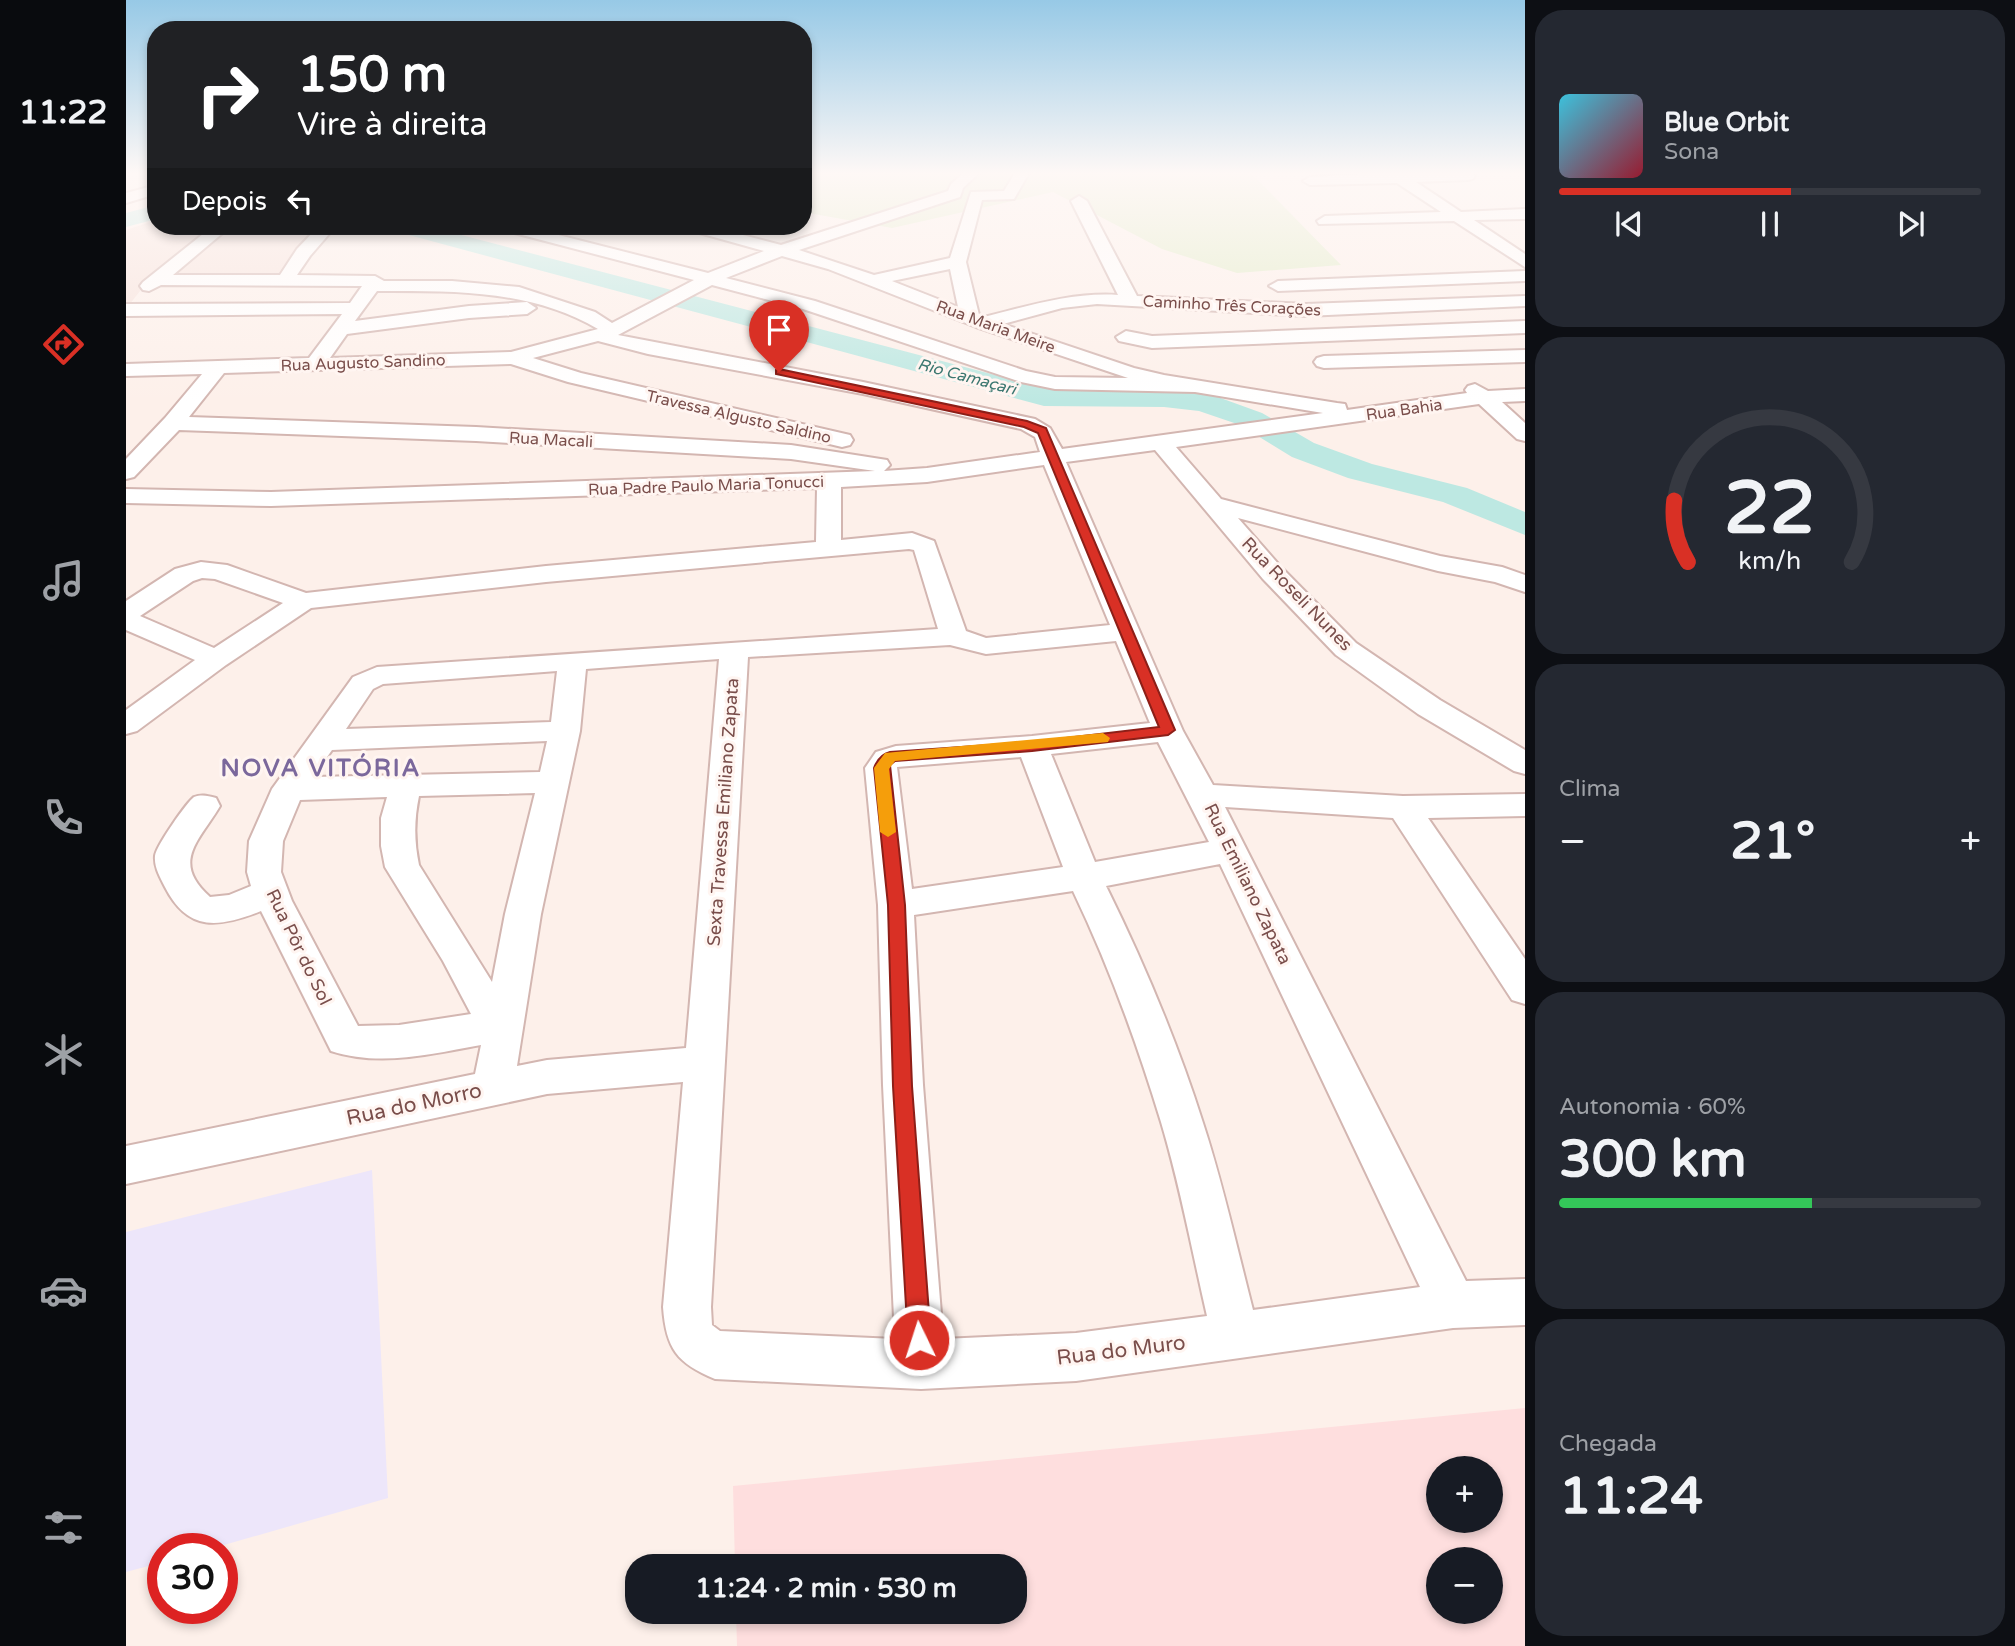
<!DOCTYPE html>
<html lang="pt">
<meta charset="utf-8">
<style>
:root{--surface:#171b24;--page:#242831;--text:#f1f3f6;--muted:#9ea1a6;--line:#363941;--accent:#d93025}
body{margin:0;font-family:"Varela Round",sans-serif;background:var(--page);color:var(--text);height:100vh;display:flex;flex-direction:column;font-size:26px;white-space:nowrap}
*{box-sizing:border-box;margin:0}
p{font-size:23px;color:var(--muted)}
.icon{flex:none;width:38px;height:38px;fill:none;stroke:currentColor;stroke-width:2;stroke-linecap:round;stroke-linejoin:round}
.map{position:relative;flex:1;overflow:hidden}
.drawer{display:flex;flex-direction:column;gap:10px;padding:10px;background:#0d0f14;width:490px}
.drawer>*{flex:none}
.banner{position:absolute;left:21px;top:21px;width:665px;height:214px;border-radius:28px;box-shadow:0 4px 10px #0003;background:#202124;color:#fff;overflow:hidden}
.fabs{position:absolute;left:1300px;top:1456px;display:grid;gap:14px}
.fabs a{display:grid;place-items:center;width:77px;height:77px;border-radius:50%;background:var(--surface);box-shadow:0 4px 10px #0003;font-size:35px}
.speed{position:absolute;left:21px;top:1533px;display:flex;gap:14px;font-size:35px;font-weight:700;text-align:center}
.speed>*{display:grid;place-content:center;width:91px;height:91px;border-radius:50%;background:var(--surface);box-shadow:0 4px 10px #0003;line-height:1}
.speed .limit{border:10px solid #d22;background:#fff;color:#111}
.pin{position:absolute;display:grid;place-items:center;width:60px;height:60px;color:#fff;margin:-72px -30px;border-radius:50% 50% 50% 0;rotate:-45deg;box-shadow:0 0 7px #0007}
.pin .icon{rotate:45deg}
.me{position:absolute;width:77px;margin:-38px;rotate:356deg;stroke-linejoin:round;filter:drop-shadow(0 0 5px #0008)}
.turn{display:flex;align-items:center;gap:24px;height:147px;padding:0 35px;font-size:32px}
.turn .icon{width:91px;height:91px;stroke-width:2.5}
.turn b{display:block;font-size:49px;line-height:60px}
.then{display:flex;align-items:center;height:66px;padding:0 35px;background:#0003;gap:14px;font-size:26px}
.big{font-size:52px;font-weight:800;line-height:1.1}
.drawer .widget{flex:1;display:flex;flex-direction:column;justify-content:center;gap:10px;min-width:0;padding:0 24px;border-radius:28px;background:var(--page)}
.drawer .dial{align-items:center;gap:0}
.dial svg{height:182px;overflow:visible;fill:none;stroke:var(--line);stroke-width:7;stroke-linecap:round;text-anchor:middle}
.dial text{fill:var(--text);stroke:none}
.song{display:flex;align-items:center;gap:21px}
.cover{width:84px;height:84px;border-radius:10px;background:linear-gradient(135deg,hsl(190 70% 55%),hsl(350 70% 35%))}
.played{height:7px;border-radius:4px;background:linear-gradient(90deg,var(--accent) 55%,var(--line) 55%)}
.keys{display:flex;justify-content:space-around;direction:ltr}
.heat{display:flex;justify-content:space-between;align-items:center;font-size:38px;direction:ltr}
.charge{height:10px;border-radius:5px;background:linear-gradient(90deg,#34c759 60%,var(--line) 0)}
.trip{position:absolute;left:499px;top:1554px;width:402px;height:70px;border-radius:28px;background:var(--surface);box-shadow:0 4px 10px #0003;font-weight:800;line-height:70px;text-align:center}
main{display:flex;flex:1;min-height:0}
.dock{display:flex;flex-direction:column;width:126px;justify-content:space-around;align-items:center;background:#090b0e;color:var(--muted)}
.dock .icon{width:49px;height:49px}
.dock .current{color:var(--accent)}
.dock b{font-size:32px;color:var(--text)}
.map>svg:first-child{display:block}
</style>
<main>
<nav class="dock">
<b>11:22</b>
<svg class="icon current" aria-label="directions" viewBox="0 0 24 24"><path d="M12 3l9 9-9 9-9-9zM9 14v-3h6M13 9l2 2-2 2"/></svg>
<svg class="icon" aria-label="music" viewBox="0 0 24 24"><path d="M9 18V5l10-2v13"/><circle cx="6" cy="18" r="3"/><circle cx="16" cy="16" r="3"/></svg>
<svg class="icon" aria-label="phone" viewBox="0 0 24 24"><path d="M5 4h4l2 5-3 2q2 4 5 5l2-3 5 2v4C11 20 4 13 5 4z"/></svg>
<svg class="icon" aria-label="climate" viewBox="0 0 24 24"><path d="M12 3v18M4 7l16 10M4 17L20 7"/></svg>
<svg class="icon" aria-label="car" viewBox="0 0 24 24"><path d="M5 17H2v-5l4-1 3-4h7l3 4 3 1v5h-3M9 17h6M6 11h13"/><circle cx="7" cy="17" r="2"/><circle cx="17" cy="17" r="2"/></svg>
<svg class="icon" aria-label="filters" viewBox="0 0 24 24"><path d="M4 7h16M4 17h16"/><circle cx="9" cy="7" r="2"/><circle cx="15" cy="17" r="2"/></svg>
</nav>
<div class="map">
<svg width="1399" height="1646" viewBox="0 0 1399 1646">
<rect width="100%" height="100%" fill="#fdf0ea"/>
<!-- residential -->
<path fill="#f7e2db" d="M30,220V226H208L155,283L21,282L0,309V230Z"/>
<!-- commercial -->
<path fill="#fedede" fill-rule="evenodd" d="M1399,1408V1646H611L610,1612H889V1566H609L607,1486ZM1312,1468H1365V1521H1312ZM1312,1559H1365V1612H1312Z"/>
<!-- education -->
<path fill="#ede6fa" d="M246,1170L262,1498L84,1549H37V1562L0,1572V1232Z"/>
<!-- green -->
<path fill="#e1ecc7" d="M677,173H1125L1215,265L1111,273L1036,249L927,192L766,228L677,212Z"/>
<g fill="none" stroke-linecap="round" stroke-linejoin="round">
<!-- river -->
<path fill="#bde8e2" fill-rule="evenodd" d="M30,205V219L0,227V213Z
M265,226H301L919,388L1038,389L1089,396L1136,413L1188,443L1246,464L1341,488L1399,512V535L1317,502L1222,478L1166,457L1114,425L1073,411L1038,407L918,406L268,231Z"/>
<defs>
<path id="minor" d="M838,173H853L837,188L834,197L673,250L748,275L824,258L845,192L878,191L889,173H903L888,199L856,200L840,262L853,315L858,317C903,306 946,292 992,295L945,201L953,196L961,201L1011,296L1180,304L1399,296V306L1180,316L971,304L936,308L877,324L1008,368L1038,375L1211,403L1219,404L1221,410L1341,393L1339,390L1342,386L1349,384L1362,391L1399,389V401L1376,402L1399,423V441L1391,439L1353,404L1050,447L1095,499L1314,556L1376,567L1399,575V592L1369,582L1312,571L1112,518L1155,567L1230,643L1314,700L1399,750V774L1388,771L1292,714L1210,655L1137,579L1029,450L940,462L1057,731L1087,785L1277,796L1399,794V816L1302,818L1399,959V1004L1386,1000L1267,818L1099,807L1340,1281L1399,1279V1325L1327,1328L950,1381L795,1389L589,1379C551,1363 540,1349 537,1307L557,1082L421,1094L0,1184V1146L349,1074L355,1045C305,1054 254,1067 205,1051L135,911C92,928 62,932 39,887C34,877 28,867 29,856C30,846 61,802 68,797C76,794 82,796 90,798L94,806C74,840 44,862 84,897L103,895L125,886L121,872L123,841L146,789L227,677L251,667L812,629L788,550L783,549L420,582L185,608L100,665L11,731L0,734V710L69,660L0,630V601L49,569L75,562L101,565L180,593L420,566L690,542L691,488L145,506L0,503V489L145,492L749,471L665,459L350,441L53,430L8,477L0,479V459L39,418L76,374L0,376V364L183,358L216,314L0,316V304L224,303L236,286L35,285L23,291L17,290L14,286L17,282L87,226H105L47,275H154L171,249L193,226H210L184,256L171,275L249,276L258,281H326L393,287L469,312L486,323L568,280L373,229L371,226H397L582,273L638,251L559,229L557,226H582L655,245L822,191L825,184ZM656,256L702,269L850,327L1002,378L929,377L900,371L689,301L600,278ZM824,269L832,307L766,281ZM586,285L677,309L895,382L929,389L1069,392L1197,413L936,449L924,428L909,419L737,382L492,335ZM251,291C326,291 404,289 472,329L385,352L204,358L221,334L343,318L401,314L410,308L401,302L343,306L229,321ZM472,341L522,354L737,394L895,429L909,437L914,452L801,468L758,471L764,465L761,460L665,445L350,427L63,417L98,373L385,364L442,382L716,447L724,445L727,440L724,435L455,373L407,358ZM918,465L984,625L860,638L840,631L808,541L786,533L715,540V487L801,482ZM76,578L89,579L157,603L88,648L14,616L67,581ZM990,641L1024,723L906,736L770,746L750,752L739,768L752,905L757,1085L769,1339L594,1331L586,1325L585,1307L622,657L824,645L860,654ZM593,659L560,1048L421,1060L391,1066L415,914L454,731L460,669ZM431,671L425,722L220,729L247,689L257,684ZM421,741L414,772L187,777L206,750ZM1032,742L1083,842L969,862L925,754ZM895,757L937,867L786,889L771,767ZM409,793L379,914L366,982L293,865C288,841 288,820 293,796ZM261,797L255,818V846L259,867L317,961L345,1014L273,1025L232,1026L166,901L155,872L157,841L174,800ZM1094,864L1294,1287L1127,1310C1111,1248 1097,1184 1077,1123C1051,1041 1018,963 980,886ZM947,891C983,966 1011,1043 1035,1122C1054,1185 1066,1251 1081,1316L950,1333L817,1339L797,1085L788,915Z
M1260,173H1347L1349,176L1347,179L1342,180L1290,182L1335,212L1399,209V219L1348,220L1399,254V267L1328,221L1193,224L1191,221L1199,216L1315,212L1271,183L1184,185L1177,181L1184,177Z
M30,185V194L0,203V193Z
M1399,271V281L1152,291L1143,286L1152,281Z
M1399,321V333L1026,348L993,341L990,337L1000,331L1026,336Z
M1399,350V362L1198,368L1191,366L1188,362L1191,358L1198,356Z"/>
</defs>
<!-- minor casing -->
<use href="#minor" stroke="#d3b6b1" stroke-width="4"/>
<!-- minor -->
<use href="#minor" fill="#fff" fill-rule="evenodd"/>
</g>
<!-- sky -->
<linearGradient id="sky" x2="0" y2="1"><stop stop-color="#97c9e6"/><stop offset="0.43" stop-color="#fef8f6"/><stop offset="1" stop-color="#fef8f6" stop-opacity="0"/></linearGradient>
<rect width="1399" height="403" fill="url(#sky)"/>
<!-- route -->
<path fill="#d93025" stroke="#8d1f18" stroke-width="2" d="M653,369L901,421L920,428L1049,730L1042,735L906,751L769,761L764,765L779,905L786,1086L805,1340L801,1348L793,1351L785,1348L782,1340L767,1086L762,905L748,768C751,760 756,754 764,752L906,742L1033,727L912,433L898,427L650,374V370Z"/>
<!-- slow -->
<path fill="#f59e0b" d="M977,733L984,738L982,742L769,761L763,769L770,832L762,837L754,832L748,768L759,753Z"/>
<g text-anchor="middle" stroke-width="6" stroke-linejoin="round" paint-order="stroke">
<!-- far-street labels -->
<g font-size="16" fill="#7a4e4b" stroke="#fff5f1">
<text transform="translate(1106 305) rotate(3)" y="6">Caminho Três Corações</text>
<text transform="translate(870 326) rotate(20)" y="6">Rua Maria Meire</text>
<text transform="translate(237 362) rotate(-2)" y="6">Rua Augusto Sandino</text>
<text transform="translate(1278 409) rotate(-8)" y="6">Rua Bahia</text>
<text transform="translate(613 416) rotate(13)" y="6">Travessa Algusto Saldino</text>
<text transform="translate(425 439) rotate(3)" y="6">Rua Macali</text>
<text transform="translate(580 485) rotate(-2)" y="6">Rua Padre Paulo Maria Tonucci</text>
</g>
<!-- far-water labels -->
<g font-size="16" font-style="italic" fill="#3b7770" stroke="#fff5f1">
<text transform="translate(841 376) rotate(15)" y="6">Rio Camaçari</text>
</g>
<!-- street labels -->
<g font-size="18" fill="#7a4e4b" stroke="#fff5f1">
<text transform="translate(1171 594) rotate(46)" y="6">Rua Roseli Nunes</text>
<text transform="translate(597 812) rotate(-86)" y="6">Sexta Travessa Emiliano Zapata</text>
<text transform="translate(1122 884) rotate(64)" y="6">Rua Emiliano Zapata</text>
<text transform="translate(173 947) rotate(64)" y="6">Rua Pôr do Sol</text>
</g>
<!-- near-street labels -->
<g font-size="21" fill="#7a4e4b" stroke="#fff5f1">
<text transform="translate(288 1104) rotate(-12)" y="7">Rua do Morro</text>
<text transform="translate(995 1350) rotate(-7)" y="7">Rua do Muro</text>
</g>
<!-- district labels -->
<g font-size="24" font-weight="bold" letter-spacing="2" fill="#7b689c" stroke="#fff5f1">
<text x="195" y="776">NOVA VITÓRIA</text>
</g>
</g>
</svg>
<div class="fabs">
<a>+</a>
<a>−</a>
</div>
<div class="speed"><div class="limit">30</div></div>
<div class="pin" style="left:653px;top:372px;background:#d93025"><svg class="icon" aria-label="arrive" viewBox="0 0 24 24"><path d="M6 21V4h12l-3 4 3 4H6"/></svg></div>
<svg class="me" style="left:793px;top:1340px" viewBox="-20 -20 40 40"><circle r="17" fill="#d93025" stroke="#fff" stroke-width="3"/><path d="M0-11L8 9 0 5-8 9z" fill="#fff"/></svg>
<div class="trip">11:24 · 2 min · 530 m</div>
<div class="banner">
<div class="turn"><svg class="icon" aria-label="right" viewBox="0 0 24 24"><path d="M7 20v-9h11M14 6l5 5-5 5"/></svg><div><b>150 m</b>Vire à direita</div></div>
<div class="then">Depois<svg class="icon" aria-label="left" viewBox="0 0 24 24"><path d="M17 20v-9H6M10 6l-5 5 5 5"/></svg></div>
</div>
</div>
<section class="drawer">
<div class="widget">
<div class="song"><i class="cover"></i><div><b>Blue Orbit</b><p>Sona</p></div></div>
<div class="played"></div>
<div class="keys"><svg class="icon" aria-label="previous" viewBox="0 0 24 24"><path d="M18 5L8 12l10 7zM5 5v14"/></svg><svg class="icon" aria-label="pause" viewBox="0 0 24 24"><path d="M8 5v14M16 5v14"/></svg><svg class="icon" aria-label="next" viewBox="0 0 24 24"><path d="M6 5l10 7-10 7zM19 5v14"/></svg></div>
</div>
<div class="widget dial"><svg viewBox="0 0 100 80">
<path d="M14 69A42 42 0 1 1 86 69"/>
<path d="M14 69A42 42 0 0 1 8 42" stroke="#d93025"/>
<text x="50" y="56" font-size="32" font-weight="700">22</text>
<text x="50" y="72" font-size="11">km/h</text>
</svg></div>
<div class="widget"><p>Clima</p>
<div class="heat"><a>−</a><b class="big">21°</b><a>+</a></div>
</div>
<div class="widget"><p>Autonomia · 60%</p><b class="big">300 km</b><div class="charge"></div></div>
<div class="widget"><p>Chegada</p><b class="big">11:24</b></div>
</section>
</main>
